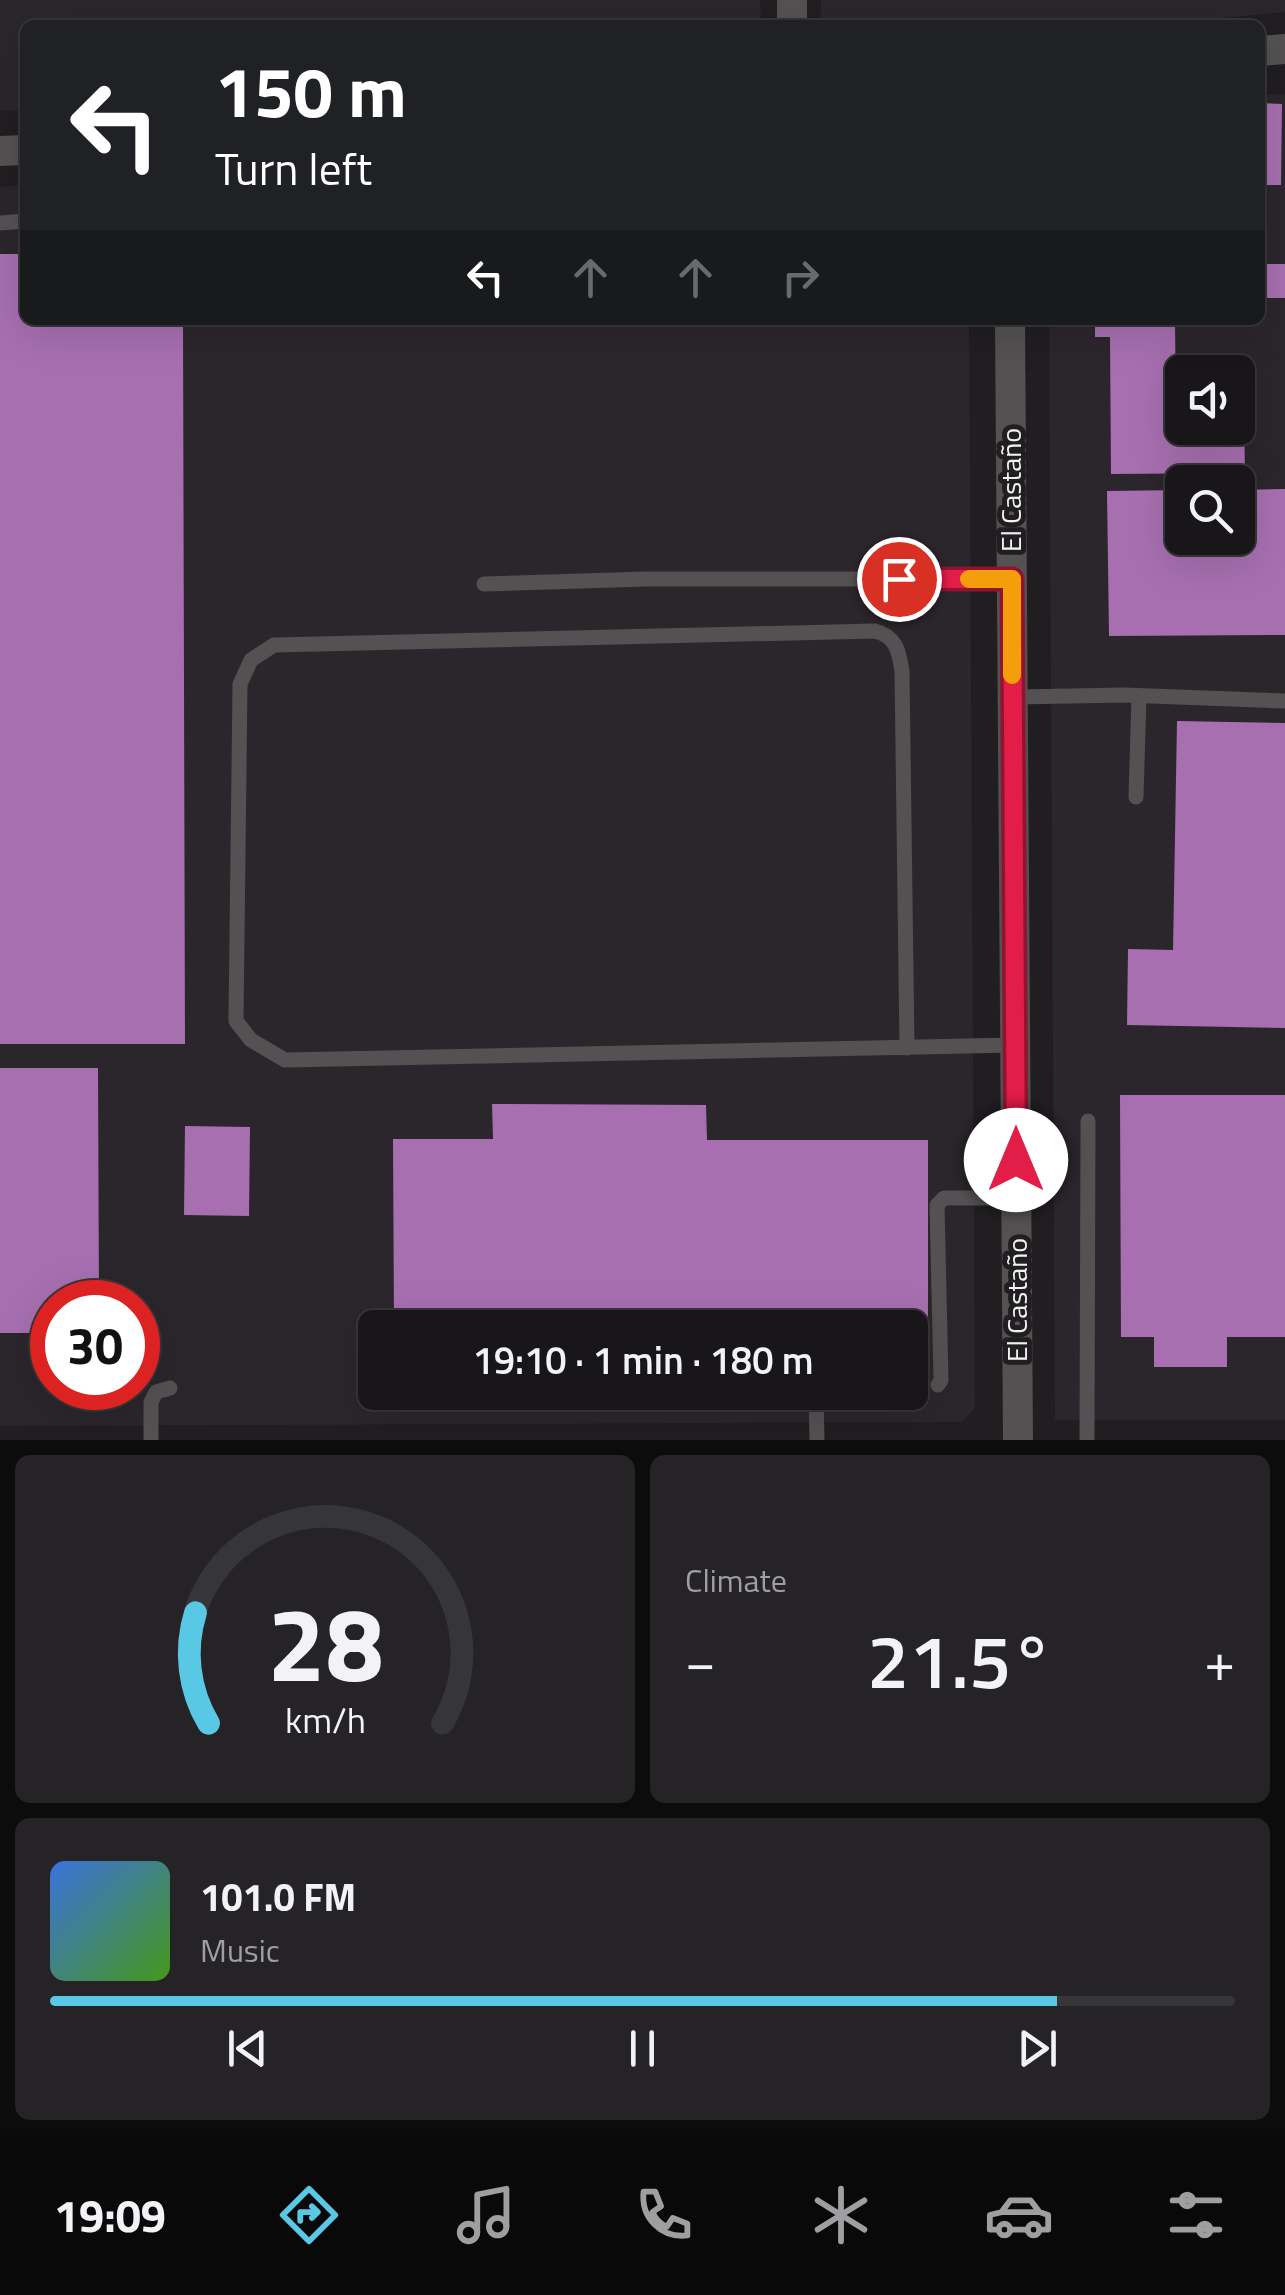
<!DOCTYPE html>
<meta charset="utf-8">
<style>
:root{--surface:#181618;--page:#252325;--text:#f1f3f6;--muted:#9f9fa2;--line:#363537;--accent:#59c8e5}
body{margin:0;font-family:"Titillium Web",sans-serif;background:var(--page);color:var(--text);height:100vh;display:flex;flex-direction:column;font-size:38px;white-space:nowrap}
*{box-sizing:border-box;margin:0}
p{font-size:32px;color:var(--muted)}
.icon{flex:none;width:55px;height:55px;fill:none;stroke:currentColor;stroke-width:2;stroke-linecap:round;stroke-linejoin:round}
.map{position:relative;height:1440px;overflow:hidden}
.drawer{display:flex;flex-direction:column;gap:15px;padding:15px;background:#0d0c0d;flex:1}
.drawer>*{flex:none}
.top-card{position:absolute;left:20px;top:20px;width:1245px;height:305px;border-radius:15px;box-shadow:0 10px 40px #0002,0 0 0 2px var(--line);background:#202124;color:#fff;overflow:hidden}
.tools{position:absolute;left:1165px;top:355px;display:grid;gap:20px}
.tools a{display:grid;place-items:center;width:90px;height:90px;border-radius:15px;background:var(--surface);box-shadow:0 10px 40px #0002,0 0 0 2px var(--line);font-size:50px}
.speed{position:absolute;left:30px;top:1280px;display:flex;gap:20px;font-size:50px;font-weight:700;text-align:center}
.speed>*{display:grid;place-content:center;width:130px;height:130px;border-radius:50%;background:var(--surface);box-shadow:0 10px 40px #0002,0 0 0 2px var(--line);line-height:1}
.speed .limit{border:15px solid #d22;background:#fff;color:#111}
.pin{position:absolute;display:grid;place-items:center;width:85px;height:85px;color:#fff;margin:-42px;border:5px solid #fff;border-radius:50%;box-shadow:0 2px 10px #0007}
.me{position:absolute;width:110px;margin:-55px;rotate:0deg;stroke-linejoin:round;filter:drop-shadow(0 0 8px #0008)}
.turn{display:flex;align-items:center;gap:35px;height:210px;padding:0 30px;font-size:45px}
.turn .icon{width:130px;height:130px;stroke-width:2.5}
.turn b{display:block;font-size:70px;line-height:85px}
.lanes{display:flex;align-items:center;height:95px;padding:0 30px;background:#0003;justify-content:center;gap:50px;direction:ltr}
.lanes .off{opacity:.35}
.big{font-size:75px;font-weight:600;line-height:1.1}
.drawer .widget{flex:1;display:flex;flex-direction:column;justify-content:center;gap:15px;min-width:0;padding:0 35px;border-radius:15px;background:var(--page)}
.drawer .dial{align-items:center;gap:0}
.dial svg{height:260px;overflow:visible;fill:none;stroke:var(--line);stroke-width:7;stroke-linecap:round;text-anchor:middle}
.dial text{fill:var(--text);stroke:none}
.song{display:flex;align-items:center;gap:30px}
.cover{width:120px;height:120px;border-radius:15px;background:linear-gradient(135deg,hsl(220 70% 55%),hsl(100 70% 35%))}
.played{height:10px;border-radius:5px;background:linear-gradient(90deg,var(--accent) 85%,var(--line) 85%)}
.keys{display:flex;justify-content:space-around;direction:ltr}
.heat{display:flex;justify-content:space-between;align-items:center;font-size:55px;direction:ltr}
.drawer .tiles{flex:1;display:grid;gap:15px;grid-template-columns:1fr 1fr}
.widget:last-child{grid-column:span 2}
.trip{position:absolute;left:358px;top:1310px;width:570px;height:100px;border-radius:15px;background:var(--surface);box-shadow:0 10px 40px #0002,0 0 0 2px var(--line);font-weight:600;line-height:100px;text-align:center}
.tab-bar{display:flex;height:160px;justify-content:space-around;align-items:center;background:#0a090a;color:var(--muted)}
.tab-bar .icon{width:70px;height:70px}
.tab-bar .selected{color:var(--accent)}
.tab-bar b{font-size:45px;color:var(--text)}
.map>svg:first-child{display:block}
</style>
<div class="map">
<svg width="1285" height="1440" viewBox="0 0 1285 1440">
<rect width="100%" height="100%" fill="#201e20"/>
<!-- built -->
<path fill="#2b262c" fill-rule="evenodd" d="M0,0H760L761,25H25V110L0,111Z
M821,0H1285V12L1149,25H821Z
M1285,94V1420H1055L1049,320H1260V95ZM1182,372H1238V428H1182ZM1182,482H1238V538H1182Z
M25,185V320H969L975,1408L962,1422L0,1426V187ZM52,1302H138V1388H52ZM375,1328H910V1392H375Z"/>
<!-- building -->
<path fill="#a76fb0" d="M1260,103L1282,104L1281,185H1260Z
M0,254H25V320H183L185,1044H0Z
M1260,264H1285V298H1260Z
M1095,320H1175L1176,416H1182V428H1238V416H1244L1245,473L1111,474L1110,337H1095Z
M1285,489V635L1109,636L1107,491L1182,490V538H1238V490Z
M1177,721L1285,723V1028L1127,1025L1128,949L1173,950Z
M0,1068H98L99,1302H52V1333H0Z
M1120,1095H1285V1337H1227V1367H1154V1337H1121Z
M492,1104L706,1105L707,1140H928V1368H910V1328H394L393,1139H493Z
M185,1126L250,1127L249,1216L184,1215Z"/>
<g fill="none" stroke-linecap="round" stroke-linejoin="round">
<!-- lane -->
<path stroke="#535151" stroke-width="15" d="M0,223L25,221
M484,584L646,579H1012
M1013,697L1124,695L1285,701
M1136,797L1139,696
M907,1048L902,671C899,651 896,636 875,631L274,645L251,660L240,684L236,1021L251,1040L285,1060L1015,1045
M938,1385L941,1380L937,1205L944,1198H1016
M151,1440V1402L156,1392L170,1388
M817,1440L816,1396L819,1392
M1087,1440L1088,1121"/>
<!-- street -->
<path stroke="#535151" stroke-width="30" d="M792,0V25
M1260,51L1285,49
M0,151L25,150
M1010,320L1018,1440"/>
</g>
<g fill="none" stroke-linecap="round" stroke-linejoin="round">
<defs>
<path id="route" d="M899,579H1012L1016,1160"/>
</defs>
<!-- route casing -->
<use href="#route" stroke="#92132f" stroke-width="25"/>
<!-- route -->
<use href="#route" stroke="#e11d48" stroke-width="18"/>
<!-- slow -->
<path stroke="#f59e0b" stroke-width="18" d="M969,579H1012V675"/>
</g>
<g text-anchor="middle" stroke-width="10" stroke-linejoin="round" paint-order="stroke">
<!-- street labels -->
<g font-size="28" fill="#f1f0f1" stroke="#201e20">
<text transform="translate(1011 490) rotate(-90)" y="10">El Castaño</text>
<text transform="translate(1017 1300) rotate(-90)" y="10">El Castaño</text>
</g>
</g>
</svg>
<div class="tools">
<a><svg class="icon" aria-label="sound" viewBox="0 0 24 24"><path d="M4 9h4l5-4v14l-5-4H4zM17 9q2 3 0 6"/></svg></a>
<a><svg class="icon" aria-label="search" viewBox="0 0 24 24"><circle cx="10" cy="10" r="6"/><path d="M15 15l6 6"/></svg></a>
</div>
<div class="speed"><div class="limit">30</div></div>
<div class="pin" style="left:899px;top:579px;background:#d93025"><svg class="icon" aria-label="arrive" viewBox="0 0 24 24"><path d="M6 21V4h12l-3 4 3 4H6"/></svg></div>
<svg class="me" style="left:1016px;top:1160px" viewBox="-20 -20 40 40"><circle r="19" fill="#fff"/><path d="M0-13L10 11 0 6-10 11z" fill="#e11d48"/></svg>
<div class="trip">19:10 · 1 min · 180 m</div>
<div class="top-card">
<div class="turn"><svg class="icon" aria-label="left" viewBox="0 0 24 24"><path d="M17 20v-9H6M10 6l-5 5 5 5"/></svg><div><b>150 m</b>Turn left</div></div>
<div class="lanes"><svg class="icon" aria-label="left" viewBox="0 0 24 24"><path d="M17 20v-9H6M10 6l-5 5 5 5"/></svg><svg class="icon off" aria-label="ahead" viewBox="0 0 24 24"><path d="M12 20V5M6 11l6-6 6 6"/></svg><svg class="icon off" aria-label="ahead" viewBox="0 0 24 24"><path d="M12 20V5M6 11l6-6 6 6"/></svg><svg class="icon off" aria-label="right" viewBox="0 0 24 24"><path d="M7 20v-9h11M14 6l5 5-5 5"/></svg></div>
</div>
</div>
<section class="drawer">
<div class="tiles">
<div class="widget dial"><svg viewBox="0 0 100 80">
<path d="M14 69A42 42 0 1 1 86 69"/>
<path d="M14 69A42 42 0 0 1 10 35" stroke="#59c8e5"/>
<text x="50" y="56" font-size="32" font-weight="700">28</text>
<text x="50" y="72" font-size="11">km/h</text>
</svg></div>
<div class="widget"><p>Climate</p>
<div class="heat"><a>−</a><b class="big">21.5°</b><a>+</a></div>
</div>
<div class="widget">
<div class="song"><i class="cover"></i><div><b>101.0 FM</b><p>Music</p></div></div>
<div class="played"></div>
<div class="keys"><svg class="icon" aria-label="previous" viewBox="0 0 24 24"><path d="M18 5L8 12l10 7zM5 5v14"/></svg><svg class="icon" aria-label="pause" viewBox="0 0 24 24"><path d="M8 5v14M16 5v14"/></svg><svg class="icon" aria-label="next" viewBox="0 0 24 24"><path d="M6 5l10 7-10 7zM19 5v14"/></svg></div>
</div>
</div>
</section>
<nav class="tab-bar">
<b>19:09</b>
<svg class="icon selected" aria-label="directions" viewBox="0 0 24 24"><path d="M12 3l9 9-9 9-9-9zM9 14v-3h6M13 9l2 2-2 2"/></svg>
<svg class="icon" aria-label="music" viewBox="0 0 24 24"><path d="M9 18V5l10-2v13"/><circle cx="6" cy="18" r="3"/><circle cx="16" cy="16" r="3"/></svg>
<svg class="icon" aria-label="phone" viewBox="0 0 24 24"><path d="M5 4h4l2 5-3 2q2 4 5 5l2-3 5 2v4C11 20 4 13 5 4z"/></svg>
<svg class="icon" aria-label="climate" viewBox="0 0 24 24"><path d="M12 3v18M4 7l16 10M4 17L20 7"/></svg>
<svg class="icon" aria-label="car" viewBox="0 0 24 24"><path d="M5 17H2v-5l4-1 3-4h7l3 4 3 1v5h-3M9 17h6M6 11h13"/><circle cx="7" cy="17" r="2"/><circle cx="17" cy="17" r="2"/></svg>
<svg class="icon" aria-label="filters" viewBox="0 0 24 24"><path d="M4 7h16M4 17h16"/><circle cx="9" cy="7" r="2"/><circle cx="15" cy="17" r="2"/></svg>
</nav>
